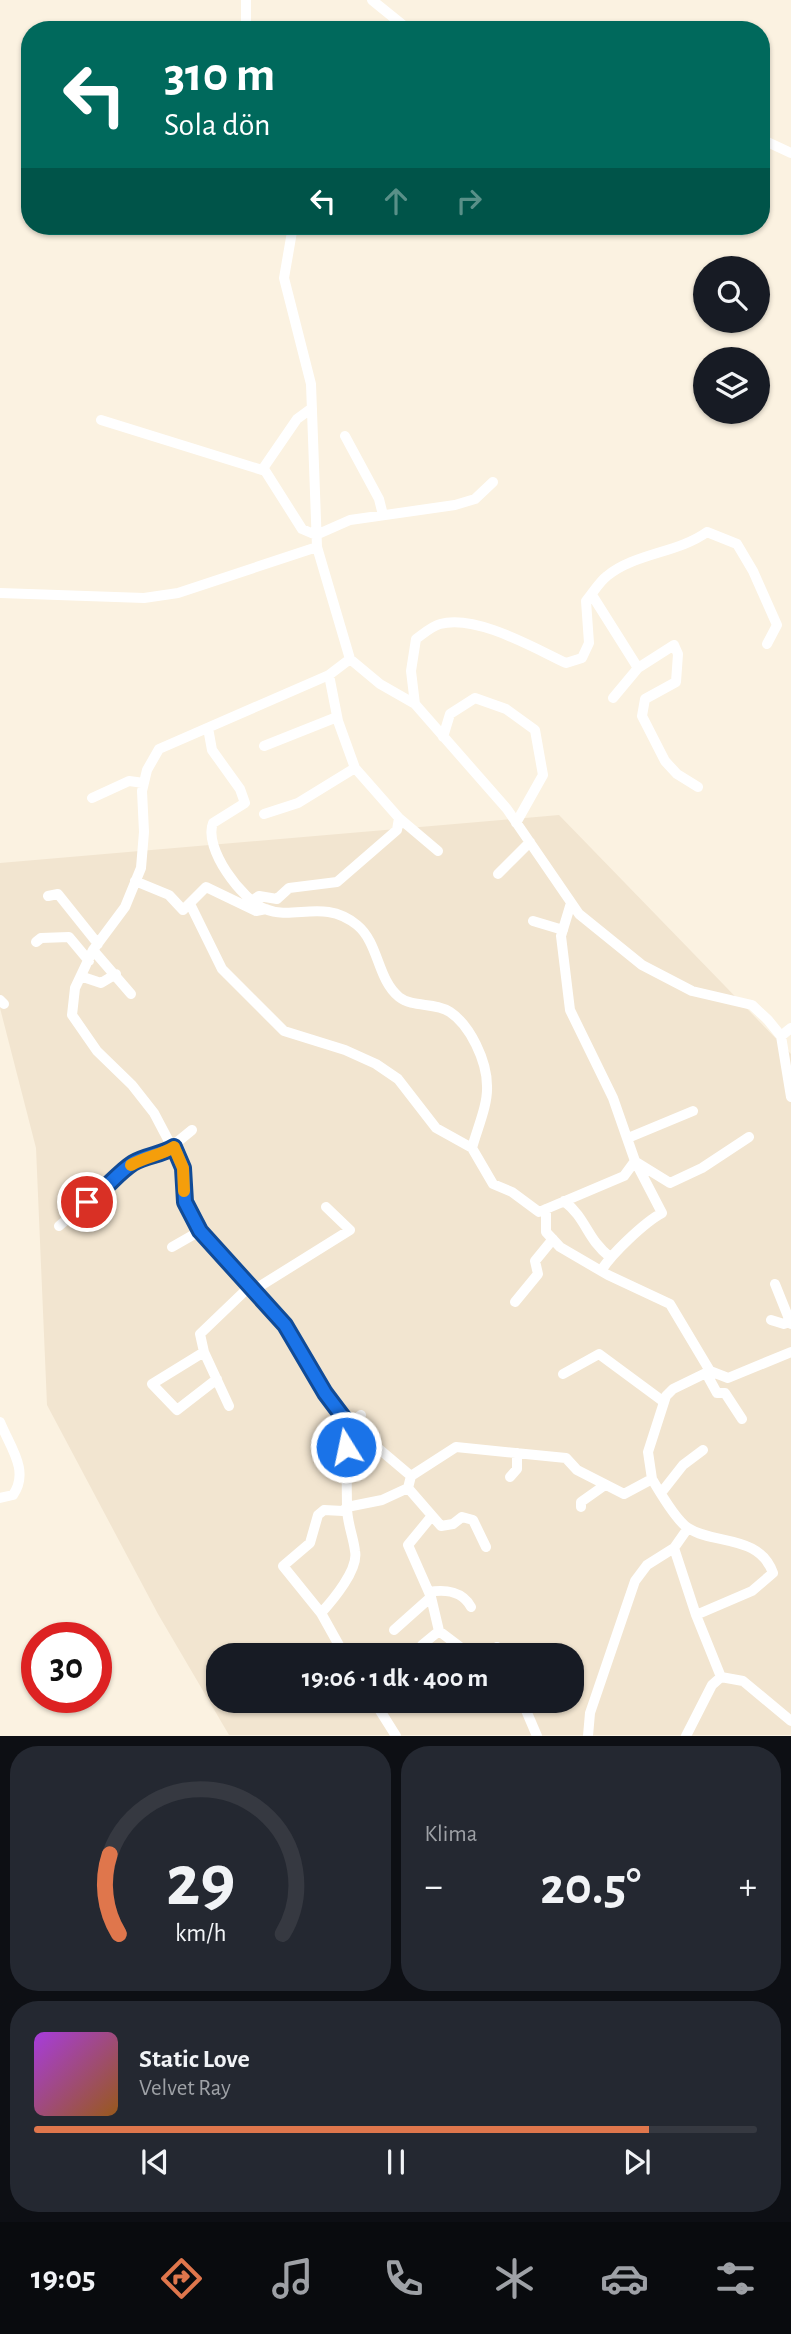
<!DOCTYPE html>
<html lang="tr">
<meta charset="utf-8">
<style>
:root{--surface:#171b24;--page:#242831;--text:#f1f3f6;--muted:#9ea1a6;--line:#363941;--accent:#df764c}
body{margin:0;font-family:"Alegreya Sans",sans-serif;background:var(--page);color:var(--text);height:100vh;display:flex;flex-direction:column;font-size:26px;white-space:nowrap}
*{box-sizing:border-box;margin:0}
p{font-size:23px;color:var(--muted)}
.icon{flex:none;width:38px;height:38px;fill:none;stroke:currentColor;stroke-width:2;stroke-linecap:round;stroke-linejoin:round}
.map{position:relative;height:1736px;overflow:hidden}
.details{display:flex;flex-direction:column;gap:10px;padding:10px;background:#0d0f14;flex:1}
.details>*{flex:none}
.guide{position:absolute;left:21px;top:21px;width:749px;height:214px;border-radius:28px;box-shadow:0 2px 5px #0004;background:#00695c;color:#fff;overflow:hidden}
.buttons{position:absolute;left:693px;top:256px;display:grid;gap:14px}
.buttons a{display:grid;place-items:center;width:77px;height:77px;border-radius:50%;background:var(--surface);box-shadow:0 2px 5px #0004;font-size:35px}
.speed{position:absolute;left:21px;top:1622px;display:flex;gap:14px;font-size:35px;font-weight:700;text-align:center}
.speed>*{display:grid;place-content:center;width:91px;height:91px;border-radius:50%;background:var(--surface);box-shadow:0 2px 5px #0004;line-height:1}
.speed .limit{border:10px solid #d22;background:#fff;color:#111}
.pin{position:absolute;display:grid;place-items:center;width:60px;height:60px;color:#fff;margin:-30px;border:4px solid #fff;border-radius:50%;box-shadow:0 2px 7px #0007}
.me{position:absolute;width:77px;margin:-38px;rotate:350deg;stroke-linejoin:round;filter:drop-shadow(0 0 5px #0008)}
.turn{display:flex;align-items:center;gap:24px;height:147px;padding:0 28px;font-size:32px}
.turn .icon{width:91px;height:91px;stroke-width:2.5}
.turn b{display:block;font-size:49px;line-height:60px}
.lanes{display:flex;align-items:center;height:66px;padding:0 28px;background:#0003;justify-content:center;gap:35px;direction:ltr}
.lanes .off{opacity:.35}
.big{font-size:52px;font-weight:700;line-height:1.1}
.details .tile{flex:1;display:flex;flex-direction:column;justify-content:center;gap:10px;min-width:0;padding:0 24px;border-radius:28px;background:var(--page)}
.details .dial{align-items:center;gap:0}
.dial svg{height:182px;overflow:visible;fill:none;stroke:var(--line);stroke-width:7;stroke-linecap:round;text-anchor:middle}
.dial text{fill:var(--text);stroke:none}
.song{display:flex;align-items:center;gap:21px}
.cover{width:84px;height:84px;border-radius:10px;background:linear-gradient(135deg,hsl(280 70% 55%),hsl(30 70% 35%))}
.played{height:7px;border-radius:4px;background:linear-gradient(90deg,var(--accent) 85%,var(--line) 85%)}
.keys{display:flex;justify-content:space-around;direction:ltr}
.heat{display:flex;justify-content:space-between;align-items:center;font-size:38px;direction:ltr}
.details .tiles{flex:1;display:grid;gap:10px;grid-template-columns:1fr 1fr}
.tile:last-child{grid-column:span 2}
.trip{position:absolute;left:206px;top:1643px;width:378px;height:70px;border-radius:28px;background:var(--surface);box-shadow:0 2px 5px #0004;font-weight:700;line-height:70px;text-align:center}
.tabs{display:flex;height:112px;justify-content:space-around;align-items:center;background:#090b0e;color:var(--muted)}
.tabs .icon{width:49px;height:49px}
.tabs .on{color:var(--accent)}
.tabs b{font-size:32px;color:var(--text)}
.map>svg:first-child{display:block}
</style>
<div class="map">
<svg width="791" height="1736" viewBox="0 0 791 1736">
<rect width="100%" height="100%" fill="#fbf2e1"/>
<!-- residential -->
<path fill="#f2e5d0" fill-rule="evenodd" d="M559,815L791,1054V1735H229L158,1614L47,1405L36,1148L0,1008V863ZM219,1656H572V1701H219Z"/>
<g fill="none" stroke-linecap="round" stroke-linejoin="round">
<!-- minor -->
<path stroke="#fff" stroke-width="10" d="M246,0V30
M372,0L409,30
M761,139L791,153
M293,226L284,278L311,384L317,547L350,659
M101,420L262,470L297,419L312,408
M345,436L379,499L383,515
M264,469L302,529L316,535L350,520L455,505L475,499L493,482
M0,593L144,598L178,593L317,547
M592,595L638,668L613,698
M638,668L674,645L678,654L676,682L645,699L642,716L665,761L677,774L698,787
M415,704L411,671L416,639C423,634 432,626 440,624C476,614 534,648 566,663L582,658L589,643L586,601C593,593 599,582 607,576C635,553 678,553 707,532L737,544L753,571L777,625L767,644
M208,728L212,750L240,789L245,803L213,823C203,848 242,900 265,909C294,921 324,898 357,925C379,943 377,979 399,997C413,1008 435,1002 450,1012C470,1025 487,1061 487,1086C488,1105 477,1129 472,1148
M443,737L450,714L475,698L506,709L535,730L543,775L516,823
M264,746L337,717
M92,798L129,781L144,783
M264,814L298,803L355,768
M399,818L438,851
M498,874L530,842
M135,881L169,895L183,910L206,887L256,911L266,909
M48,896L58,894L98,944
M253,900L259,896L277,899L289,888L337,882L397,830L399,818L355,768L338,721L329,675
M191,906L222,969L284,1031L345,1050L376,1064L398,1079L436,1128L472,1148L493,1184L512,1192L539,1212L624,1176L635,1161L613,1098L570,1010L561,936L571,903
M533,921L563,930
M36,942L41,938L69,937L89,961
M93,950L131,994
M83,977L101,983L116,974
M0,1000L4,1004
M781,1036L791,1028
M791,1097L781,1036L768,1020L752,1005L692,991L642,965L579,914L507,809L415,704L380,684L350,659L329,675L159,749L147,770L142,791L144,832L141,868L125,907L93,950L75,988L72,1015L97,1051L132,1085L154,1113L183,1168L185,1202L200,1231L284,1325L325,1393L346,1421L411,1476L456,1447L566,1458L577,1470L624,1494L652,1479L648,1452L666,1396L673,1389L710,1371L728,1378L791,1352
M628,1138L693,1111
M636,1162L670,1183L702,1168L749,1137
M564,1201C587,1219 586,1238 610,1257
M546,1209V1232L560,1247L608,1275L670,1304L710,1371
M59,1226L131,1165L150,1154L165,1152L192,1130
M172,1247L200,1231
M601,1271C611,1254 645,1222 662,1213L635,1161
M775,1284L791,1324
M515,1302L538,1274L535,1261L553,1239
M771,1320L784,1324L791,1321
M204,1352L152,1384L177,1410L217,1379
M706,1373L717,1393H725L742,1419
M563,1374L599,1354L664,1402
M229,1406L204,1352L200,1334L249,1287L257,1288L350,1230L326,1207
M0,1422C10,1447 30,1471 13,1495L0,1498
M349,1424L361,1415
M322,1449L336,1441L346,1440
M510,1477L517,1469V1453
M652,1479C659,1491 677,1521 688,1528C714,1545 759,1534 773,1573L752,1591L696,1615
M408,1488L441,1526L453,1524L462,1517L473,1520L486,1547
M661,1493L683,1465L703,1450
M581,1507V1502L605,1485
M674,1548L696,1615L721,1677L712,1685L686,1736
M429,1592C446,1589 463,1592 471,1607
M321,1613C333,1600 359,1569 355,1551C353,1535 347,1523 347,1507L382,1500L408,1488L411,1476
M394,1630L431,1597
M439,1631L472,1656
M422,1645L439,1631L431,1597L408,1545L431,1517
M345,1656L321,1613L283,1566L310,1543L318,1515L324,1510L343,1511L347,1507L346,1421
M488,1656L497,1647
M721,1677L743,1681L791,1721
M374,1701L396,1736
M522,1701L537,1736
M588,1736L590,1713L635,1581L647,1565L674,1548L688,1528"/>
</g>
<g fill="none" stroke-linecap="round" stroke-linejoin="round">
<defs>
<path id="route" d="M87,1202C104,1192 116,1174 133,1163C147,1155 161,1155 174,1147L183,1168L185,1202L200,1231L285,1325L325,1393L346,1421V1447"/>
</defs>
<!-- route casing -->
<use href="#route" stroke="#114b97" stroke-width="18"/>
<!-- route -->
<use href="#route" stroke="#1a73e8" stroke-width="12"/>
<!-- slow -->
<path stroke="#f59e0b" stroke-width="12" d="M131,1165C145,1157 161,1155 174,1147L183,1168L184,1191"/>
</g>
</svg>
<div class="buttons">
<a><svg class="icon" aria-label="search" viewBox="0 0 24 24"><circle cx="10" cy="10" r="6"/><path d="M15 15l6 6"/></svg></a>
<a><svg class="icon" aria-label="layers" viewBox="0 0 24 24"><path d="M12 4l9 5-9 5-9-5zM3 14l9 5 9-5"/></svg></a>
</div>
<div class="speed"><div class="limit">30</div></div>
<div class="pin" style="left:87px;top:1202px;background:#d93025"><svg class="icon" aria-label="arrive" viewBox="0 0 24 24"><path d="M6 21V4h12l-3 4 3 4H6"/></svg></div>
<svg class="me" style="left:346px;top:1447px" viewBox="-20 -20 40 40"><circle r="17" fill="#1a73e8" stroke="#fff" stroke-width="3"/><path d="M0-11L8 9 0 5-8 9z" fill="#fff"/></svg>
<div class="trip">19:06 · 1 dk · 400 m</div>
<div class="guide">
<div class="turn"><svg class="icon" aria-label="left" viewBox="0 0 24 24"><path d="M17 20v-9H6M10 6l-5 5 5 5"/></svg><div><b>310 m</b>Sola dön</div></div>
<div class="lanes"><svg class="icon" aria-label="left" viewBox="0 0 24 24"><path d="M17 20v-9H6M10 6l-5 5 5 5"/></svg><svg class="icon off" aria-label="ahead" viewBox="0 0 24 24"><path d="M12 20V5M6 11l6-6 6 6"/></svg><svg class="icon off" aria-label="right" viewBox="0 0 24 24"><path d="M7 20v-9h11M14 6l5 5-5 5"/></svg></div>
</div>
</div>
<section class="details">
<div class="tiles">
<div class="tile dial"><svg viewBox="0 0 100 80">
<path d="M14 69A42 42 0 1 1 86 69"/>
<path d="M14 69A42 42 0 0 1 10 34" stroke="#df764c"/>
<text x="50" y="56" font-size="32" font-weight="700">29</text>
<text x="50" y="72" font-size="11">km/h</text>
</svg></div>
<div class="tile"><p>Klima</p>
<div class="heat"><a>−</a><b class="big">20.5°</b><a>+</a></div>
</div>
<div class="tile">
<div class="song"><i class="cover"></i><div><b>Static Love</b><p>Velvet Ray</p></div></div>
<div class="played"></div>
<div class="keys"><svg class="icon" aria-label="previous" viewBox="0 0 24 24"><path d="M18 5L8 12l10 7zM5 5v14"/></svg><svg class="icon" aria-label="pause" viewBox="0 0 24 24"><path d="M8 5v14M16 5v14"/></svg><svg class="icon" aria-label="next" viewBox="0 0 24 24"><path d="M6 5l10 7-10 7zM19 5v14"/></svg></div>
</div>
</div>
</section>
<nav class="tabs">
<b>19:05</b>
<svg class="icon on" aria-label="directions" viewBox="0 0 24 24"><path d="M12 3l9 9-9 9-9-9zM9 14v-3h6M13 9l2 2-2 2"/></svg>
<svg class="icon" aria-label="music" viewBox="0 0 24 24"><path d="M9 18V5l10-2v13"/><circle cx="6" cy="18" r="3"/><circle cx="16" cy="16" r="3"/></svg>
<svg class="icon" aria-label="phone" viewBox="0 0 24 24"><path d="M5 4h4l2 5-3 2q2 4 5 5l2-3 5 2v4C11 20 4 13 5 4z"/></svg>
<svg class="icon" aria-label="climate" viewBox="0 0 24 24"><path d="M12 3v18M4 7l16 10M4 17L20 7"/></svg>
<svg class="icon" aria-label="car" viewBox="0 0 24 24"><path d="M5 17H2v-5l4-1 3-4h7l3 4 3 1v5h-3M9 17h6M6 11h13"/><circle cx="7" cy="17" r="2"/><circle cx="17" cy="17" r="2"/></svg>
<svg class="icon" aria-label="filters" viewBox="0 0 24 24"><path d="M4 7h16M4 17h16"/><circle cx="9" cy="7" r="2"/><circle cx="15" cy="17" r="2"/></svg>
</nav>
